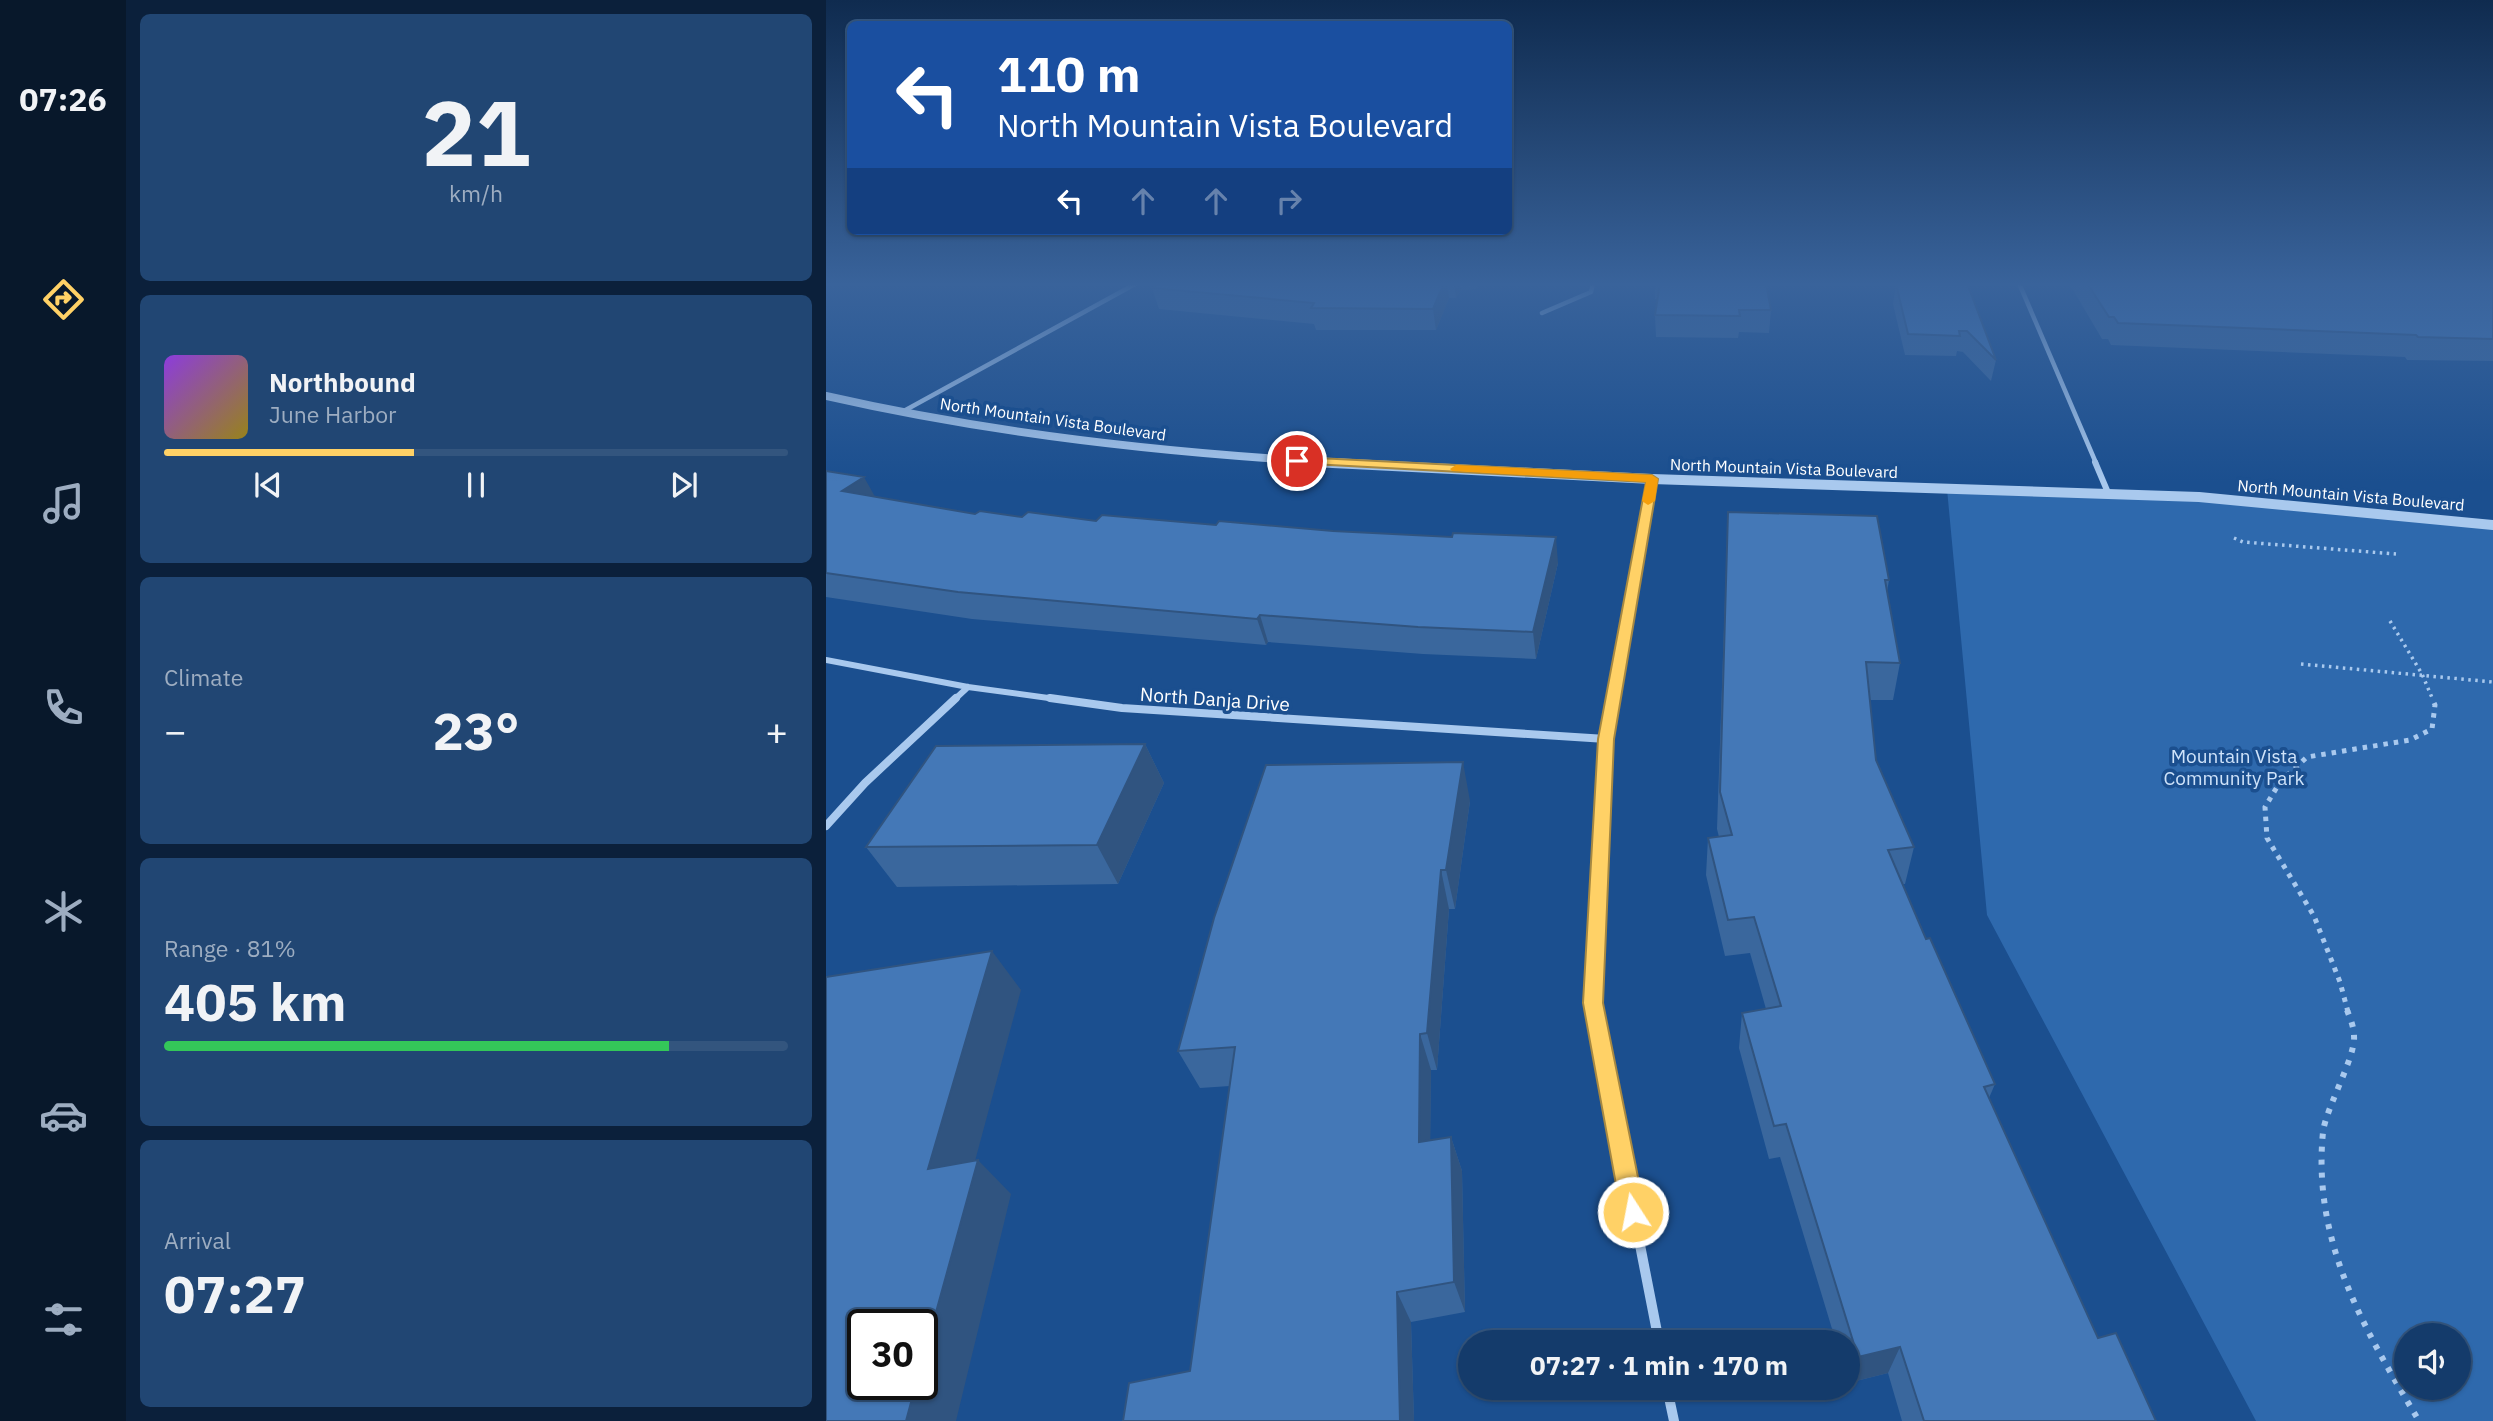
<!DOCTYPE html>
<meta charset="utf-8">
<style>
:root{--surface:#143b6b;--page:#214673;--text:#f1f3f6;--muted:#9dadc1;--line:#33557e;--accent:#ffd166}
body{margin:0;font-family:"IBM Plex Sans",sans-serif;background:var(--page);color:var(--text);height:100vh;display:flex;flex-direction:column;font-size:26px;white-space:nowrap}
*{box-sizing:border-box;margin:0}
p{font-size:23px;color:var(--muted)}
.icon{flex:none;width:38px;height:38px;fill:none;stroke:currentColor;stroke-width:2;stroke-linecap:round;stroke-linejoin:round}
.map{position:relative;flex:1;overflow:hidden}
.details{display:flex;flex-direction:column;gap:14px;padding:14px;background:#0b203b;width:700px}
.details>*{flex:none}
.banner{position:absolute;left:21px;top:21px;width:665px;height:214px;border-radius:10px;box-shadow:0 2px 5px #0004,0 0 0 2px var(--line);background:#1a4fa0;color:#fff;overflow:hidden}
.controls{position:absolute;left:1568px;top:1323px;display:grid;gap:14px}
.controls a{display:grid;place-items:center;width:77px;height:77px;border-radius:50%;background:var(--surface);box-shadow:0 2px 5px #0004,0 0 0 2px var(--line);font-size:35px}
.speed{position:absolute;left:21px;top:1309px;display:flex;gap:14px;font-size:35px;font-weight:700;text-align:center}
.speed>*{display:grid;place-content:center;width:91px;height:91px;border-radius:50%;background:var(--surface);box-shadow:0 2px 5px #0004,0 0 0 2px var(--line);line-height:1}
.speed .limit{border:4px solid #111;border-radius:10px;background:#fff;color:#111}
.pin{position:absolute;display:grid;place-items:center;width:60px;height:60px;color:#fff;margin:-30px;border:4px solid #fff;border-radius:50%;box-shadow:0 2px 7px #0007}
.me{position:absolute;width:77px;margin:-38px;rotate:349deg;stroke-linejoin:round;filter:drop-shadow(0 0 5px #0008)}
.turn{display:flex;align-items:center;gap:24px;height:147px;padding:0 35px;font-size:32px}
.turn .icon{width:91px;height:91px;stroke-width:2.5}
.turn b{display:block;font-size:49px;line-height:60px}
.lanes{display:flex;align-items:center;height:66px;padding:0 35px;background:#0003;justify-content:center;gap:35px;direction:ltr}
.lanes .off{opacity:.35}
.big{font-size:52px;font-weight:800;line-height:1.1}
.details .tile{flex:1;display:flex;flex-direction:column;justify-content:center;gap:10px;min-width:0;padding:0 24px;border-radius:10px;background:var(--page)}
.details .dial{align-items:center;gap:0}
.dial b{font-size:91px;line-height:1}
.song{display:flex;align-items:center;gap:21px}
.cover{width:84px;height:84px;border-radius:10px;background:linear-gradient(135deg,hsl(270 70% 55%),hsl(50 70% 35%))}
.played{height:7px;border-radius:4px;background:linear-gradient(90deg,var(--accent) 40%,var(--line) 40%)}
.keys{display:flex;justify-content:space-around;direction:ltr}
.heat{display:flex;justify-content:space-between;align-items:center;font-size:38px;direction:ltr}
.charge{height:10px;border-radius:5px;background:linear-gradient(90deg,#34c759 81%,var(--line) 0)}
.trip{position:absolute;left:632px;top:1330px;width:402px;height:70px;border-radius:35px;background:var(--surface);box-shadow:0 2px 5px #0004,0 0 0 2px var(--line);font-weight:800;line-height:70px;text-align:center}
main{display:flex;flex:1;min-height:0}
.menu{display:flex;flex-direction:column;width:126px;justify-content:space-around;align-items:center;background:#08182b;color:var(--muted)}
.menu .icon{width:49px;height:49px}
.menu .selected{color:var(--accent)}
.menu b{font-size:32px;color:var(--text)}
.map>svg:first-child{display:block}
</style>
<main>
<nav class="menu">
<b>07:26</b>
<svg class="icon selected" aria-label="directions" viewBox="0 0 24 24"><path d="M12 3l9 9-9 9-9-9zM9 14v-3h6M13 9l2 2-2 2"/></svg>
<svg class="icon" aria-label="music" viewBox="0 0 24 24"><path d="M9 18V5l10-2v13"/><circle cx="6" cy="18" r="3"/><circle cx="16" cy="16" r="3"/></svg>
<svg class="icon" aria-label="phone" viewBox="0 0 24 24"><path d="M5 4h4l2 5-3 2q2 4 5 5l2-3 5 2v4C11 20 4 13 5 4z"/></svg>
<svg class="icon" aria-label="climate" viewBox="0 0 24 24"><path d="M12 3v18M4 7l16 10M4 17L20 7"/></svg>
<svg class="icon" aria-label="car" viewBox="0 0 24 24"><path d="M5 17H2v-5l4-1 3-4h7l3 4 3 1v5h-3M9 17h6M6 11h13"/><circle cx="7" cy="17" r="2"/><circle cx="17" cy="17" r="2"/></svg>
<svg class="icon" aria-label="filters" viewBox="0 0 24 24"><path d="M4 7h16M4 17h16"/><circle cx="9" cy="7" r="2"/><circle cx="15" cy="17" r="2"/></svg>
</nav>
<section class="details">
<div class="tile dial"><b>21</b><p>km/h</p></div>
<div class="tile">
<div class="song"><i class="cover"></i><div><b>Northbound</b><p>June Harbor</p></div></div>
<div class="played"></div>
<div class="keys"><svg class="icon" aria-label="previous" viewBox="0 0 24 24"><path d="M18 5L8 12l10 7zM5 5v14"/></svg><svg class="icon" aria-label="pause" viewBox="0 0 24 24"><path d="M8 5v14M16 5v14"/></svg><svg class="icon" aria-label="next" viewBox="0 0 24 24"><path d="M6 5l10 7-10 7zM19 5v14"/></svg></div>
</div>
<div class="tile"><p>Climate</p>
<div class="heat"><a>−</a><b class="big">23°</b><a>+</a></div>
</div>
<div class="tile"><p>Range · 81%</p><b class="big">405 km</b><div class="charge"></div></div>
<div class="tile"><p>Arrival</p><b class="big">07:27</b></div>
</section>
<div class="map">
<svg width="1667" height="1421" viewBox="0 0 1667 1421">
<rect width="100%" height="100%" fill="#1b4f8f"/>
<!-- green -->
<path fill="#2e69ad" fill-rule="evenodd" d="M1121,489L1373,497L1667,525V1421H1430L1161,915ZM1580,1335H1633V1388H1580Z"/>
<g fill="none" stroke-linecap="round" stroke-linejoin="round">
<!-- path-far2 -->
<path stroke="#a9c9ee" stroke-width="3.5" stroke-dasharray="2.5 4.5" stroke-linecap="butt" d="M1408,538L1417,542L1570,554
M1564,621L1596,674L1607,700
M1475,664L1667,682"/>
<!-- path-far1 -->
<path stroke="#a9c9ee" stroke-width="5" stroke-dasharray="4.5 6" stroke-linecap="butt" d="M1522,1012L1514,982L1488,916L1441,838L1439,807L1454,782L1481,757L1584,740L1606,729L1609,705L1606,698"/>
<!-- path -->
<path stroke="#a9c9ee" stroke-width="6" stroke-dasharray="5 8" stroke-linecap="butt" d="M1521,1010C1524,1018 1528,1027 1528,1036C1530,1056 1500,1108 1497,1132C1486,1243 1539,1330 1593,1421"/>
<!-- minor-far3 -->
<path stroke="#a9c9ee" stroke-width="4.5" d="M1193,283L1270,463
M716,313L765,292L767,283
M76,412L311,283"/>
<!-- minor-far2 -->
<path stroke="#a9c9ee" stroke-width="6" d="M1269,462L1283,495
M0,660L142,687L237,700
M128,700L142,687
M787,700L826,479"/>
<!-- minor-far1 -->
<path stroke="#a9c9ee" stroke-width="8" d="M224,698L296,708L780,739
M0,826L39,783L130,698
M769,1012L780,739L787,698"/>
<!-- minor -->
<path stroke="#a9c9ee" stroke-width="10" d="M768,1010L833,1342
M841,1388L848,1421"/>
<!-- tertiary-far1 -->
<path stroke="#a9c9ee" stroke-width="8" d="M0,396C171,435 345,454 521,463"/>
<!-- tertiary -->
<path stroke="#a9c9ee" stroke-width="10" d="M487,462L826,479L1373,497L1667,525"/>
</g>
<!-- wall -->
<path fill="#3a679d" d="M334,283H652L650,289L635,290L630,298H623L610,330H490L488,324L333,309L326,288Z
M829,283H940L945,310L943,333L913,332L912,338L830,337L829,315L832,299H829Z
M1076,283H1141L1170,360L1165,381L1137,352L1131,351L1130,356L1079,355L1067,304L1070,284L1078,285Z
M1243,283H1667V361L1581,360L1579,357L1285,345L1282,339H1276Z
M0,471L50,497L149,514L270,521L732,563L710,659L597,654L442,642L440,645L146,619L0,597Z
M902,512L1063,580L1061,592L1074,663L1067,700H1044L1050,760L1088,847L1079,884H1077L1100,939L1169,1084L1163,1098L1272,1338L1330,1421H1076L1062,1373L1022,1383V1342H1010L954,1157L943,1159L913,1048L916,1013L940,1009L924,953L899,956L880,875L882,838L893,837L891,829Z
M319,744L338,783L292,884L71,887L40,847Z
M644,801L629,909H623L611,1070H605L604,1140L625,1137L636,1171L639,1312L585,1322L588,1421H297L364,1371L404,1086L374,1088L352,1051Z"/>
<!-- shaded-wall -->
<path fill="#305480" d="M618,283H621L623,298L610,330L607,309Z
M628,283H634L635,290L630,298Z
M38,477L52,502L16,491Z
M730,537L732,563L710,659L707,632Z
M434,615L442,642L440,645L431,619Z
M319,744L338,783L292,884L271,845Z
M637,762L644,801L629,909L620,870Z
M615,870L623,909L611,1070L601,1033Z
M166,951L195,990L138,1202L102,1169Z
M594,1034L605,1070L604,1177L593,1142Z
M625,1137L636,1171L639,1312L628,1282Z
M152,1160L185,1194L130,1421H80L90,1384H96V1363Z
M571,1292L585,1322L588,1421H574Z
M1074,1347L1062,1373L1022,1383L1032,1357Z"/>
<!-- building -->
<path fill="#4478b7" stroke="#305480" stroke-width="2" d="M334,283H618L607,309L485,308L488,303L326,288Z
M834,283H940L945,310H913L914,316L829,315Z
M1096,283H1141L1170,360L1141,331H1133L1134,336L1082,334L1070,284L1099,285Z
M1261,283H1667V339L1592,337L1590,335L1292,323L1288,317H1283Z
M0,471L38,477L16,491L149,514L154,511L196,517L202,512L270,521L276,515L390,525L393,521L507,531L626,537L627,533L730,537L707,632L592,627L434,615L431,619L132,592L0,573Z
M902,512L1051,516L1063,580H1059L1074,663L1040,662L1050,760L1088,847L1062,850L1100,939L1104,938L1169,1084L1158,1087L1272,1338L1290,1333L1330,1421H1098L1074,1347L1032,1357L960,1124L948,1126L916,1013L955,1006L928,917L902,920L882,838L906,835L894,792Z
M319,744L271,845L40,847L110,746Z
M637,762L620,870H615L601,1033L594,1034L593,1142L625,1137L628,1282L571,1292L574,1421H297L303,1383L364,1371L409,1047L352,1051L388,918L440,765Z
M166,951L102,1169L152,1160L96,1363V1325H37V1384H90L80,1421H0V977Z"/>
<!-- sky -->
<linearGradient id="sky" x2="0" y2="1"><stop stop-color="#0f2b4f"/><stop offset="0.59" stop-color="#39639b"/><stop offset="1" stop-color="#39639b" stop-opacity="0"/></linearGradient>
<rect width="1667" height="482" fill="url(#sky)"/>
<!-- route -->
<path fill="#ffd166" stroke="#a68842" stroke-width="2" d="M471,457L826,475L832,479L788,739L777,1003L819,1212L816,1220L807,1223L799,1220L795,1212L757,1003L772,739L820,482L467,463V458Z"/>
<!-- slow -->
<path fill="#f59e0b" d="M630,465L826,475L832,479L829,501L822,505L816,501L820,482L626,471L624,469Z"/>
<g text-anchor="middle" stroke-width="7" stroke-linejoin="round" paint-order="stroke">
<!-- far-street labels -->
<g font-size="16" fill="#fff" stroke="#1b4f8f">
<text transform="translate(227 419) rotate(8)" y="6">North Mountain Vista Boulevard</text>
<text transform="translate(958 468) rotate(2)" y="6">North Mountain Vista Boulevard</text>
<text transform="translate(1525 495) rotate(5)" y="6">North Mountain Vista Boulevard</text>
</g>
<!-- street labels -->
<g font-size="19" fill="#fff" stroke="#1b4f8f">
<text transform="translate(389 699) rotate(4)" y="7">North Danja Drive</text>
</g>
<!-- park labels -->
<g font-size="19" fill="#cfe3fa" stroke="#1b4f8f">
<text x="1408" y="763">Mountain Vista<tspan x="1408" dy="22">Community Park</tspan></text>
</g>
</g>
</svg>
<div class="controls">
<a><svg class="icon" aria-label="sound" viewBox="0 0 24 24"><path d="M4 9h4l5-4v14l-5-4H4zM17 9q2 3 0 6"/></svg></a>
</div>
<div class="speed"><div class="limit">30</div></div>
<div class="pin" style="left:471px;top:461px;background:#d93025"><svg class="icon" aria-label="arrive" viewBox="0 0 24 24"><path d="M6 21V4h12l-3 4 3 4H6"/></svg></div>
<svg class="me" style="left:807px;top:1212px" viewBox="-20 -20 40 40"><circle r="17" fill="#ffd166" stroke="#fff" stroke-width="3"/><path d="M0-11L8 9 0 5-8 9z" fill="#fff"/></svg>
<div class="trip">07:27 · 1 min · 170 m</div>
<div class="banner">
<div class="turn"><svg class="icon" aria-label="left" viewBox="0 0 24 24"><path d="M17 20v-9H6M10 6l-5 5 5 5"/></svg><div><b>110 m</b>North Mountain Vista Boulevard</div></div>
<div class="lanes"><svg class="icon" aria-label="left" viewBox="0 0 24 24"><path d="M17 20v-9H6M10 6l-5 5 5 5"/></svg><svg class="icon off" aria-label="ahead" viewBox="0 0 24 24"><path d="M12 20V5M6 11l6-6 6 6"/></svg><svg class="icon off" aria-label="ahead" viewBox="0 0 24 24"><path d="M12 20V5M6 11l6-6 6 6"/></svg><svg class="icon off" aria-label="right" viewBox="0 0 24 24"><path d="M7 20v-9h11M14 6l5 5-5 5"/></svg></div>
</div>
</div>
</main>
